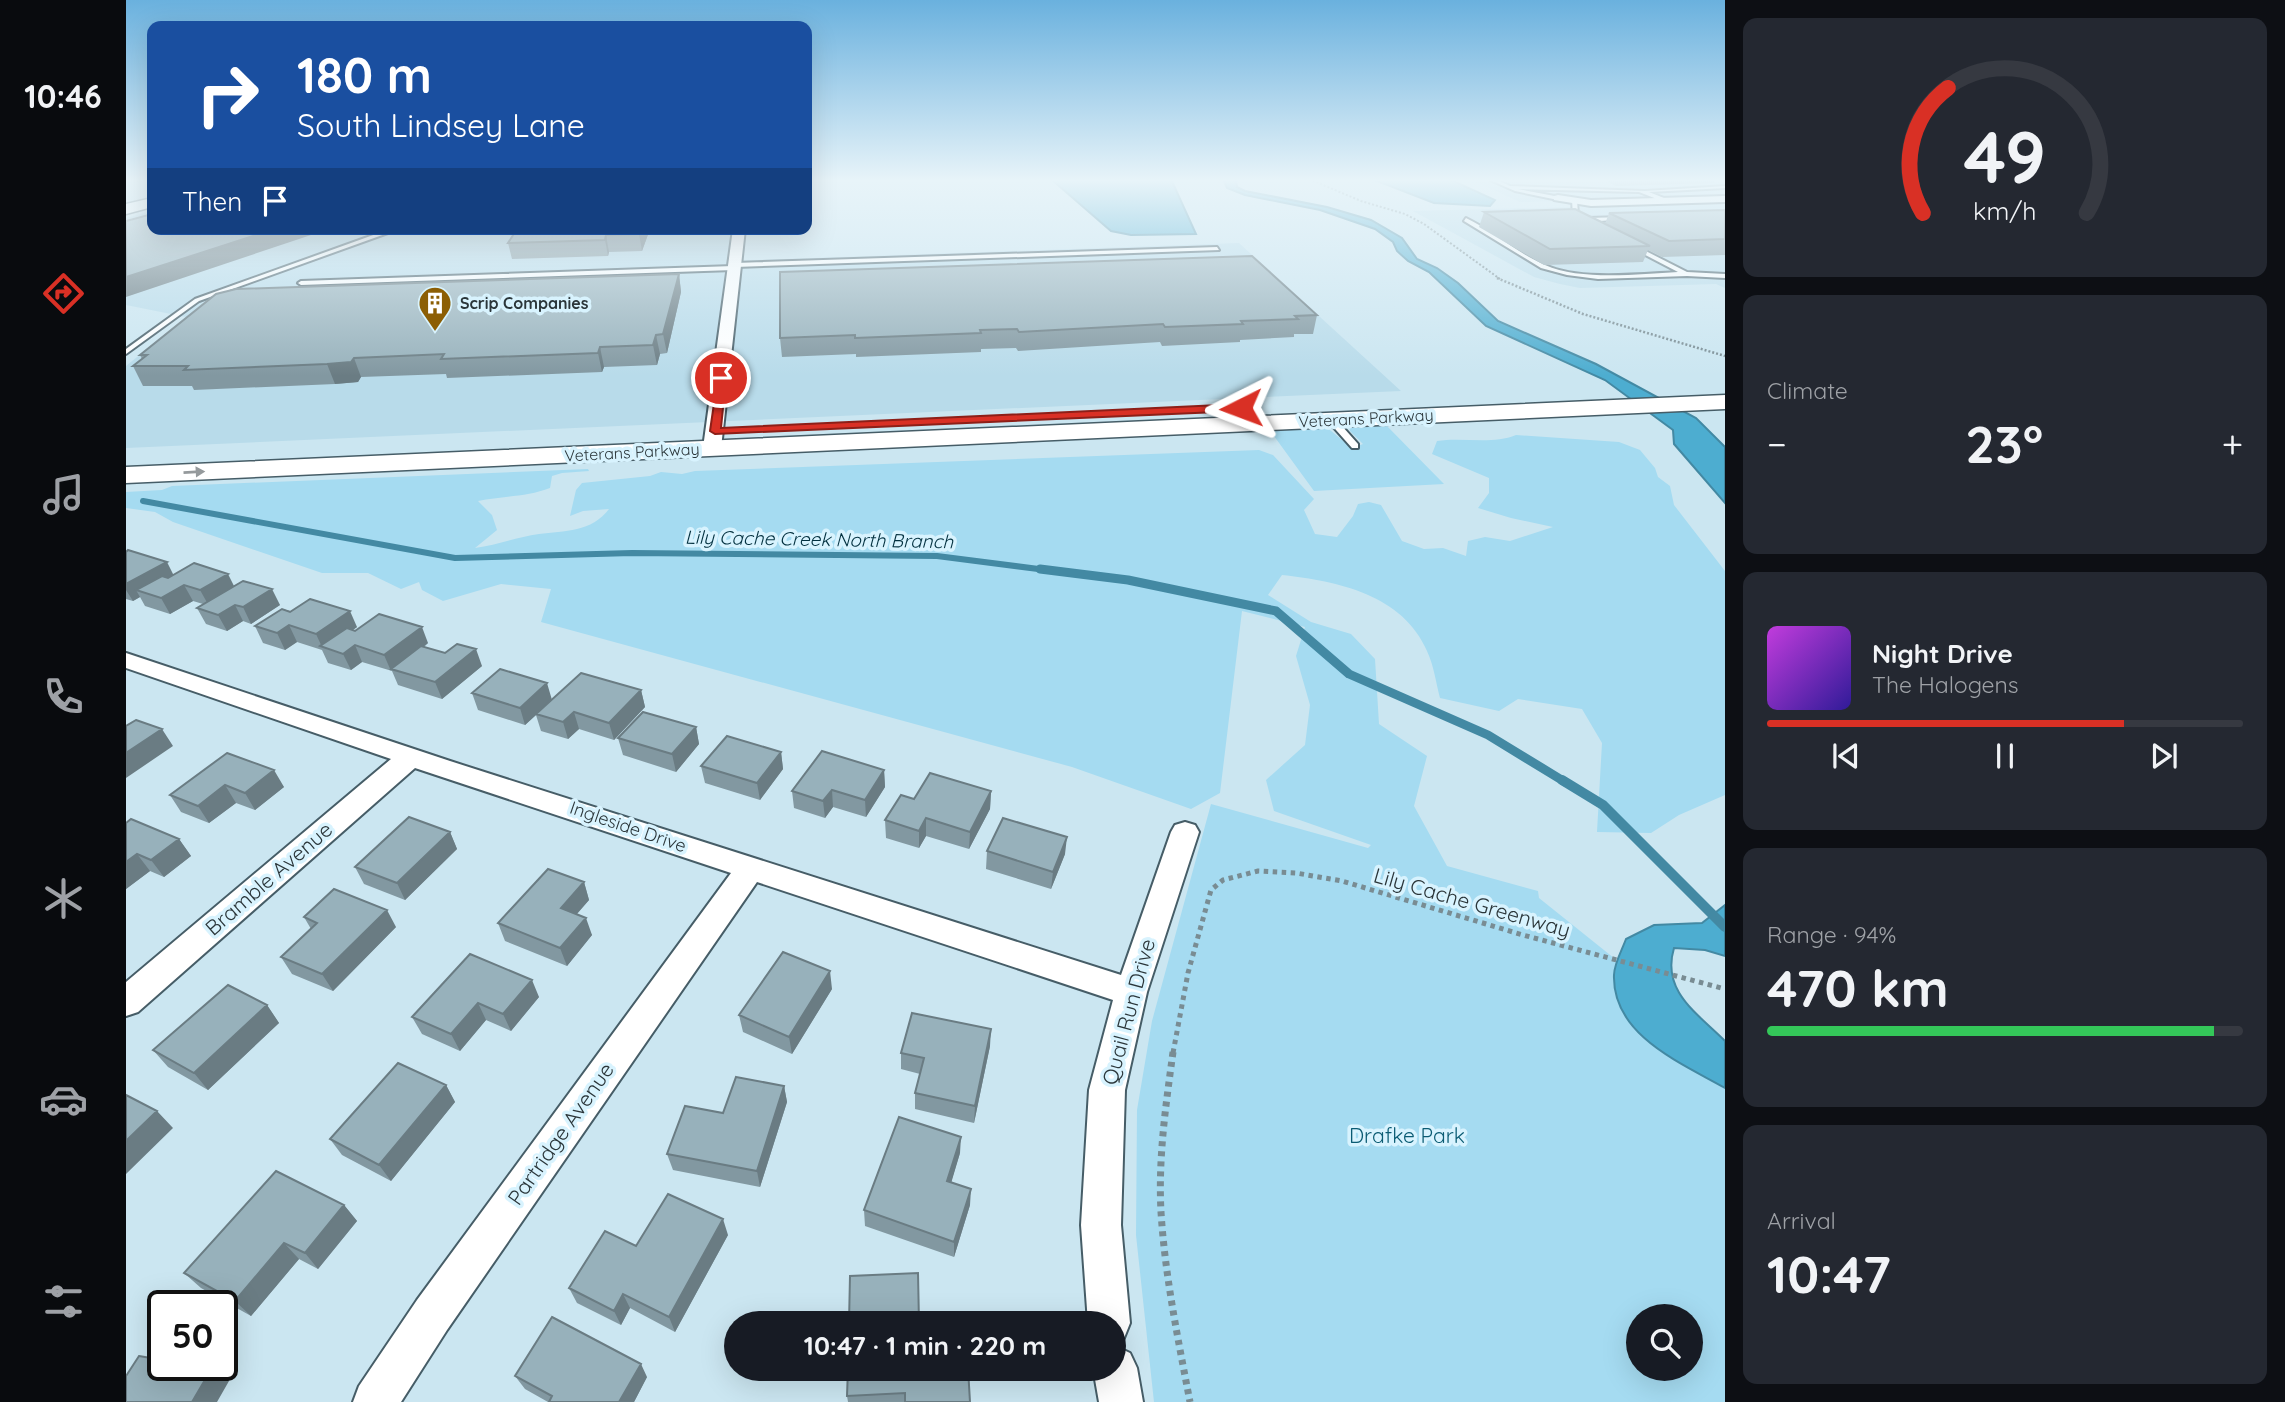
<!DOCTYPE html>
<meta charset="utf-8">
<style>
:root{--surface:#171b24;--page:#242831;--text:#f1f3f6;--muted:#9ea1a6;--line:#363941;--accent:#d93025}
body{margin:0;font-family:Quicksand,sans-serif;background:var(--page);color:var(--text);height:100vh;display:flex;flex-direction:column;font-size:26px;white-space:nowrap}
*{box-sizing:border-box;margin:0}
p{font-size:23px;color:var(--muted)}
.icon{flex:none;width:38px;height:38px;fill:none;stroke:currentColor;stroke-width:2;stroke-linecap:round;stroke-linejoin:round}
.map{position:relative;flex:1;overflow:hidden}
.sheet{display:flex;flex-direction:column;gap:18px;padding:18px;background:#0d0f14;width:560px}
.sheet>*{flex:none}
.banner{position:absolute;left:21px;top:21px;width:665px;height:214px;border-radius:14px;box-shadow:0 7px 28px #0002;background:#1a4fa0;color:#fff;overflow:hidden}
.tools{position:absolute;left:1500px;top:1304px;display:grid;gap:14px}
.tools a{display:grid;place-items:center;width:77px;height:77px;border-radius:50%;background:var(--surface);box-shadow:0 7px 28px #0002;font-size:35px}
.speed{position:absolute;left:21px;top:1290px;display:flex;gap:14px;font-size:35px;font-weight:700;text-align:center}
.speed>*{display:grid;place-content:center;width:91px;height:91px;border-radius:50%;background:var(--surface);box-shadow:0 7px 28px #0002;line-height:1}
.speed .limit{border:4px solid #111;border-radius:10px;background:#fff;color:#111}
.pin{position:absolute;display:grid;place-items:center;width:60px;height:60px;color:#fff;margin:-30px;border:4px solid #fff;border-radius:50%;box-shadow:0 2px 7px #0007}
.me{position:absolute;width:77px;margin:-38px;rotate:267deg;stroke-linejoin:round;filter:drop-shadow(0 0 5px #0008)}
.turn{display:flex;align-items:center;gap:24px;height:147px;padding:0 35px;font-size:32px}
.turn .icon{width:91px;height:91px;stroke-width:2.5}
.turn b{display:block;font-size:49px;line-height:60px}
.then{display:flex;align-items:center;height:66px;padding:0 35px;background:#0003;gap:14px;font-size:26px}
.big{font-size:52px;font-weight:700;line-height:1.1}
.sheet .tile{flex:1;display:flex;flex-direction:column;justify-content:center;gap:10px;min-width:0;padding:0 24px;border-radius:14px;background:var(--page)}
.sheet .dial{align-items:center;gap:0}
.dial svg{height:182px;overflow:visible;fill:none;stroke:var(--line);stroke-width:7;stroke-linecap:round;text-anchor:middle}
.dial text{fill:var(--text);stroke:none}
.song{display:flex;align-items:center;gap:21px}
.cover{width:84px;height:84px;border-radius:10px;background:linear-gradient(135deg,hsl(290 70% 55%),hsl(250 70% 35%))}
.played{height:7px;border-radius:4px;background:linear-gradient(90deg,var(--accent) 75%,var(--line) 75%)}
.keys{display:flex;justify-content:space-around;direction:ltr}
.heat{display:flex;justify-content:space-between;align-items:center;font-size:38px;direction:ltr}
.charge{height:10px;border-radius:5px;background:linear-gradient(90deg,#34c759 94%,var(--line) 0)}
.trip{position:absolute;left:598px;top:1311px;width:402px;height:70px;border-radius:35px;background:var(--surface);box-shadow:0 7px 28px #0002;font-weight:700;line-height:70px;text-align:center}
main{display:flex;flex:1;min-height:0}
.dock{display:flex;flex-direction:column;width:126px;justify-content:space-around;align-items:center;background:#090b0e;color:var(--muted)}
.dock .icon{width:49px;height:49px}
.dock .active{color:var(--accent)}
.dock b{font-size:32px;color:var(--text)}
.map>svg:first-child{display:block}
</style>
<main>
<nav class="dock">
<b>10:46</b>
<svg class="icon active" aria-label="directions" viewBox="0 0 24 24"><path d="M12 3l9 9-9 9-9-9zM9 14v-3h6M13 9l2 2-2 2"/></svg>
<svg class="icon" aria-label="music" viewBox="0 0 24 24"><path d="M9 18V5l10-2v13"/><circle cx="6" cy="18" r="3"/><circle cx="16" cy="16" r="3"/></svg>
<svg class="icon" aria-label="phone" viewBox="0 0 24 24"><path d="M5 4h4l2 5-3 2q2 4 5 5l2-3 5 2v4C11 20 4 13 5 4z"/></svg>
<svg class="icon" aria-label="climate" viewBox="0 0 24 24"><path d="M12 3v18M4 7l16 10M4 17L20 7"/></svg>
<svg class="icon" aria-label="car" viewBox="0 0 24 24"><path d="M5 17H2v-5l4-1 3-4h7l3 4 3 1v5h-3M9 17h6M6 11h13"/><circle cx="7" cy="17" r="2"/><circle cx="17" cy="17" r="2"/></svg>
<svg class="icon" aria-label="filters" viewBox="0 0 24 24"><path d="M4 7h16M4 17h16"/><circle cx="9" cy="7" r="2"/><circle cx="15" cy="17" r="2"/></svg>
</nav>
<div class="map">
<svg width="1599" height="1402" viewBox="0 0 1599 1402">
<rect width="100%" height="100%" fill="#cbe6f1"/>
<!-- built -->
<path fill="#b8dbea" d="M1344,179H1599V196L1394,202Z
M1599,203V288L1590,284L1454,288L1434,284L1408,277L1287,211Z
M26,211V229H607L604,261L1113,243L1275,391L0,448V366L60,317L0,305V218Z"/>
<!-- green -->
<path fill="#a5dbf1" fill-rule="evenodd" d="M1258,423L1318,484L1188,491L1143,429L1199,426L1226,448L1237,444L1224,431L1223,425Z
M1390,435L1493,442L1514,450L1529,468L1532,477L1544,486L1548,505L1599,571V795L1553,815L1525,833L1471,832L1476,743L1456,709L1392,699L1373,711L1314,698C1310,683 1308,666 1301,651C1277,595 1212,581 1156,575L1142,595L1185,622L1225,634L1249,659L1253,724L1301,756L1288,806L1321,866L1412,891L1413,898L1599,1047V1402H1028L1010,1235L1011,1110L1026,1021L1085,804L1242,848L1245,845L1148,811L1140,780L1179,745L1184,705L1170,656L1179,627L1116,611L1094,793L1065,809L946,767L415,622L425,589L375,584L317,601L296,590L293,582L275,589L242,573H196L47,522L29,512L0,508V492L36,490L46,486L462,469L463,471L436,473L426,476L424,488C401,497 376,496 352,501L366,515L371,530L349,548C371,545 391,537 413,534C438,531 466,532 483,509L457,511L444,516L450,490L456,483L524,476L535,472L556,474L569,471L1133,450L1147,455L1188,499L1178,510L1189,534L1211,537L1227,516L1232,504L1243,502L1255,505L1276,541L1298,549L1317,548L1340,556L1342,541L1359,537L1384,541L1427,527L1385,518L1352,508L1363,493V478L1306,454L1311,441C1337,437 1366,445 1390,435ZM1512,1316H1564V1368H1512Z"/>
<!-- water -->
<path fill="#4dadd0" stroke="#4389a3" stroke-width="2" d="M925,179H1045L1070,234L1005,235L985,231Z
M1097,179L1110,180L1111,187L1119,191L1201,207L1245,220L1276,238L1291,259L1311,268L1332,283L1372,321L1470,364L1570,418L1599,447V503L1548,444L1547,430L1479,380L1360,326L1303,272L1282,261L1271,251L1267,242L1249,229L1194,210L1119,195L1101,188Z
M1246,179H1323L1369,200L1364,206L1308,203Z
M1599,905V956L1579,950L1548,948C1535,991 1571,1013 1599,1041V1088C1555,1063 1486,1035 1488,975C1488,964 1496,950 1500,939L1528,925L1576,923Z"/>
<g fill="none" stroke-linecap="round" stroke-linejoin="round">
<!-- stream-far2 -->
<path stroke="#4389a3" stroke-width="6" d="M17,501L329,558L506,553L811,556L928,571"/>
<!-- stream-far1 -->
<path stroke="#4389a3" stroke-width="9" d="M914,569L1002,580L1150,611L1223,674L1362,735L1439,782"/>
<!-- stream -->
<path stroke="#4389a3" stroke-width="10" d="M1436,780L1477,805L1599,927"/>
<defs>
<path id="lane" d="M1362,179H1369L1384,186L1519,191L1599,186V188L1523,192L1543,200L1541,203L1513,192L1392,189L1434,197L1432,200L1389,191Z
M1446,199L1451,200L1452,216L1461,218L1497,217L1500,219L1461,222L1447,218Z
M1340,218C1367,231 1391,253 1419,265C1454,281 1513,274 1552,272L1504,247L1506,244L1561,272L1599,274V278L1561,276L1472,279L1441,275L1415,268L1338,221Z
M264,229H273L73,301L0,354V349L69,299Z
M1091,247L1093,250L609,267L607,270L175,285L172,283L175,281L607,266L609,263Z
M1202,417H1208L1232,444V448H1226L1202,421Z"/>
<path id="street" d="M1432,195L1465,200L1599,196V202L1465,206L1428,200V196Z
M607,229H619L595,448L586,453L577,448Z
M0,653L324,761L995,975L1045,832L1049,825L1059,822L1069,825L1073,832L1021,992L999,1090L995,1225L1004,1323L998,1338L989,1342V1323H962L955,1225L963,1090L987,1000L631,882L321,1330L275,1402H227L233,1386L291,1300L605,873L289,768L12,1012L0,1016V982L265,759L0,668Z
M989,1346L1004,1353L1011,1368L1017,1402H973L967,1368H989Z"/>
<path id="secondary" d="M26,198V207L0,214V204Z
M1599,395V409L0,483V467Z"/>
</defs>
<!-- lane casing -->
<use href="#lane" stroke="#465d67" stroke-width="4"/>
<!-- street casing -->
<use href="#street" stroke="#465d67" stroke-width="4"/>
<!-- secondary casing -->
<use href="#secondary" stroke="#465d67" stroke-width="3"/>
<!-- path-far3 -->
<path stroke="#798c93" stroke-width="2" stroke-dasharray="2 2" stroke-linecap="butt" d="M1183,179L1235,201L1279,214L1298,224L1374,279"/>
<!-- path-far2 -->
<path stroke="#798c93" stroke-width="2.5" stroke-dasharray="2 2" stroke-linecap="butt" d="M1371,278L1457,314L1599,356"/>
<!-- path-far1 -->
<path stroke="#798c93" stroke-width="5" stroke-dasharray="4.5 4.5" stroke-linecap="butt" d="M1047,1053L1062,973L1085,890L1097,880L1132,871L1170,873L1216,881L1397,935L1599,989"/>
<!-- path -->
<path stroke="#798c93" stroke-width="7" stroke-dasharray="5 5" stroke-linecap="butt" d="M1047,1052C1040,1104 1032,1158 1035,1212C1039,1276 1052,1339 1064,1402"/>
<!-- lane -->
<use href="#lane" fill="#fff" fill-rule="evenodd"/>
<!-- street -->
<use href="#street" fill="#fff" fill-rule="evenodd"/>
<!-- secondary -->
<use href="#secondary" fill="#fff" fill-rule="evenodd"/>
</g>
<!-- wall -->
<path fill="#8298a1" d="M1377,179H1434L1381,181Z
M1476,179H1590L1588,183L1490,186Z
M1599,210V255L1536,257L1522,250L1517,262L1418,265L1353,227L1358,212L1479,224L1483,213Z
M524,229L516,251L483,252L482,256L386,259L382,243Z
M553,274L555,292L541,353L534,354L531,365L478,367L476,372L321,378L320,374L235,377L232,382L209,384L68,390L66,386H17L7,366L16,359L14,355Z
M1191,315L1187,334H1168V337L1114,340V342L1036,346L1034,342L892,351L890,348L855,349V352L730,357V354L656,357L654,338Z
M0,552L48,575L108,586L154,605L125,624L117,621L101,631L80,624L71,608L77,604L67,601L44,614L19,606L14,597L7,601L0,599Z
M156,609L231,627L227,630L302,643L298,647L356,666L316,699L272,685L266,671L236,662L225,670L202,663L196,650L171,642L159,650L137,643L129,626Z
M515,690L519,707L488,740L453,729L442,739L415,731L410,715L399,725L352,710L346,693L426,699Z
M570,727L573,744L550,772L497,755L492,738Z
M655,752L657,769L634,800L579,783L575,766Z
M101,753L158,787L129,810L110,803L83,823L55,812L44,795Z
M758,770L759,787L740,817L707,807L699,818L668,808L666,791Z
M865,791L864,809L843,849L800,836L793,848L760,838L759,820L788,799Z
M0,823L53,839L65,856L38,877L24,871L0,889Z
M324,832L331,849L279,900L238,884L229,867Z
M861,851L939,854L925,889L860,869Z
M458,882L463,900L451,914L466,935L441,966L379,941L372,923Z
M178,917L270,927L207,991L166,974L155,957L185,929Z
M344,954L413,997L385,1031L360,1020L334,1051L296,1034L286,1017Z
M706,989L666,1054L617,1032L613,1015Z
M141,1005L153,1023L82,1090L42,1067L27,1050Z
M864,1046L848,1123L789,1109V1093L794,1074L775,1069V1053Z
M320,1085L329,1102L265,1181L216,1155L204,1139Z
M658,1086L661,1102L634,1187L547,1170L541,1154L597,1113Z
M834,1153L825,1182L844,1205L828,1257L739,1226L738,1210Z
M218,1205L231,1221L192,1269L173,1259L125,1316L75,1288L58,1273Z
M602,1235L549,1332L504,1308L495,1325L451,1303L443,1288L510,1246Z
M722,1368L844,1402H722L721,1396Z
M389,1376L521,1377L508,1402H422L399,1389Z"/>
<!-- shaded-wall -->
<path fill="#6a7c83" d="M9,179H26V180L11,182Z
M149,229H203L0,297V277Z
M515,229H524L516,251L513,234Z
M480,235L483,252L482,256L479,240Z
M553,274L555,292L541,353L537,334Z
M530,335L534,354L531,365L527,345Z
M474,347L478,367L476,372L472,353Z
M228,358L235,377L232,382L209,384L201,364Z
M41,562L49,578L10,590L14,597L7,601L0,590V584Z
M102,574L110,590L83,606L74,590Z
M58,585L67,601L44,614L35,598Z
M146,589L154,605L125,624L117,607Z
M109,605L117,621L101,631L92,615Z
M224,611L231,627L201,648L196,647L190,634Z
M163,625L171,642L159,650L151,633Z
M296,627L302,643L268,669H265V671L258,655Z
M229,645L236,662L225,670L217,654Z
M350,649L356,666L316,699L309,682Z
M421,683L426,700L410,714V715L399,725L394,708Z
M515,690L519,707L488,740L483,723Z
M448,712L453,729L442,739L437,722Z
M570,727L573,744L550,772L546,754Z
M36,729L47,746L0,778V753Z
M655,752L657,769L634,800L631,783Z
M148,770L158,787L129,810L119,793Z
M758,770L759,787L740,817L739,800Z
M99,785L110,803L83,823L72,806Z
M706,790L707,807L699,818L697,801Z
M865,791L864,809L843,849L844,832Z
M800,818V836L793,848V831Z
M324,832L331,849L279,900L271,883Z
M941,837L939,854L925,889L927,872Z
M53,839L65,856L38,877L25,860Z
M11,854L24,871L0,889V862Z
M458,882L463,900L441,925L435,908Z
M261,910L270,927L207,991L196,974Z
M460,918L466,935L441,966L434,948Z
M704,971L706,989L666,1054L663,1037Z
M406,980L413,997L385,1031L377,1014Z
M352,1003L360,1020L334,1051L325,1034Z
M141,1005L153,1023L82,1090L68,1073Z
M865,1029L864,1046L848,1123L849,1106Z
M320,1085L329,1102L265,1181L253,1165Z
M658,1086L661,1102L634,1187L631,1171Z
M31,1111L47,1128L0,1174V1141Z
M835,1137L834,1153L821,1197V1181Z
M845,1189L844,1205L828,1257V1242Z
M218,1205L231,1221L192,1269L179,1253Z
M597,1219L602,1235L549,1332L543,1317Z
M158,1243L173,1259L125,1316L109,1301Z
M497,1294L504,1308L495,1325L488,1311Z
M515,1364L521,1377L508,1402H493Z
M86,1368L103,1381L91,1402H66Z"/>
<!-- building -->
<path fill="#97b1bb" stroke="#6a7c83" stroke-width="2" d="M1449,209L1524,246L1424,249L1358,212Z
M1599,210V239L1543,241L1483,213Z
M26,214V229H149L0,277V221Z
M391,229H515L513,234L480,235L479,240L382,243Z
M1126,256L1191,315L1169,316L1172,319L1115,321L1117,324L1039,327L1037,324L893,332L891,329L854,330L855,333L729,338V335L654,338V272Z
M553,274L537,334L530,335L527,345L474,347L472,353L315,359L318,354L228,358L225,362L201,364L58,370L62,366H7L21,355H14L90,294L110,289Z
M2,550L41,562L0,584V552Z
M68,563L102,574L74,590L58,585L35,598L10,590L36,576L42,578Z
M117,581L146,589L117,607L109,605L92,615L71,608Z
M184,599L224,611L190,634L163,625L151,633L129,626L156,609L164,612Z
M253,614L296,627L258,655L229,645L217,654L194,646L221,628L229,631Z
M331,644L350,649L309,682L265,669L295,646L319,653Z
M374,669L421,683L394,708L346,693Z
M455,673L515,690L483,723L448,712L437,722L410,714Z
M517,712L570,727L546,754L492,738Z
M10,720L36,729L0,753V726Z
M601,736L655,752L631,783L575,766Z
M696,751L758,770L739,800L706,790L697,801L666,791Z
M101,753L148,770L119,793L99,785L72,806L44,795Z
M804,773L865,791L844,832L800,818L793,831L759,820L775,795L788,799Z
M283,817L324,832L271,883L229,867Z
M877,818L941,837L927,872L861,851Z
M5,819L53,839L25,860L11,854L0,862V823Z
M422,869L458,882L435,908L460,918L434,948L372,923Z
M208,889L261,910L196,974L155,957L191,923L178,917Z
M657,952L704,971L663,1037L613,1015Z
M344,954L406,980L377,1014L352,1003L325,1034L286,1017Z
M102,985L141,1005L68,1073L27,1050Z
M786,1013L865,1029L849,1106L789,1093L798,1058L775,1053Z
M272,1063L320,1085L253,1165L204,1139Z
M610,1077L658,1086L631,1171L541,1154L559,1106L597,1113Z
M0,1095L31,1111L0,1141Z
M773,1117L835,1137L821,1181L845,1189L828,1242L738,1210Z
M150,1171L218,1205L179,1253L158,1243L109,1301L58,1273Z
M542,1194L597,1219L543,1317L497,1294L488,1311L443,1288L479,1231L510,1246Z
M792,1273L793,1323H723L724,1276Z
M426,1317L515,1364L493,1402H423L426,1396L389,1376Z
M13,1356L37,1360V1365H68L86,1368L66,1402H0V1376Z
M722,1368H842L844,1402H779V1393L721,1396Z"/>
<!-- one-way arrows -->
<defs><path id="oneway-solid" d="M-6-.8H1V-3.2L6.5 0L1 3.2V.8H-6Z" transform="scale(1.75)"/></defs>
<use fill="#959a9c" href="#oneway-solid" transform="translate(68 472) rotate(-3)"/>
<!-- sky -->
<linearGradient id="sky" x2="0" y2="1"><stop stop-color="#6ab1de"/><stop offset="0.48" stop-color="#e8f4f9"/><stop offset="1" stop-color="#e8f4f9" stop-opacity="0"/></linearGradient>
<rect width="1599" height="376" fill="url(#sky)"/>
<!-- route -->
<path fill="#d93025" stroke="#8d1f18" stroke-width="2" d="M592,376L600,378L595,428L1115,404L1120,408L1115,411L589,434L584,431Z"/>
<!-- icons -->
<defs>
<symbol id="building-pin" viewBox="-11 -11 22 30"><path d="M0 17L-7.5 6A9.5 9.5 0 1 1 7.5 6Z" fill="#8c5e04" stroke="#d8f3fe"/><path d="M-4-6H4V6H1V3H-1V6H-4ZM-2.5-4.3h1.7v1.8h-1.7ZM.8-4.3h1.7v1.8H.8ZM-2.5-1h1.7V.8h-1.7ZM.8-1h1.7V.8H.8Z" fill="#fff"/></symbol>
</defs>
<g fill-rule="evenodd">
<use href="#building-pin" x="290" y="284" width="38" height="52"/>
</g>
<g text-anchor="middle" stroke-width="7" stroke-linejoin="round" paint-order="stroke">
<!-- far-poi labels -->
<g font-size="16" font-weight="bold" fill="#2b363a" stroke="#d8f3fe" text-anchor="start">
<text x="334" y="309">Scrip Companies</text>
</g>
<!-- far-street labels -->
<g font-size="16" fill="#2b363a" stroke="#d8f3fe">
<text transform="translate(1240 418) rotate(-3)" y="6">Veterans Parkway</text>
<text transform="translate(506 452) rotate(-3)" y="6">Veterans Parkway</text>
</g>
<!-- street labels -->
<g font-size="18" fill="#2b363a" stroke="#d8f3fe">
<text transform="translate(502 827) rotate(19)" y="6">Ingleside Drive</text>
</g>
<!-- water labels -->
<g font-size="19" font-style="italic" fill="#02303f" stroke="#d8f3fe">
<text transform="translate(693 539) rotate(1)" y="7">Lily Cache Creek North Branch</text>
</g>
<!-- near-street labels -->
<g font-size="21" fill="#2b363a" stroke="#d8f3fe">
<text transform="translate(143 879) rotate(-41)" y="7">Bramble Avenue</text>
<text transform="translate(1346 903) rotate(16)" y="7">Lily Cache Greenway</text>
<text transform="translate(1003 1012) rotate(-75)" y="7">Quail Run Drive</text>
<text transform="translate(435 1134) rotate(-55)" y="7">Partridge Avenue</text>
</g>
<!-- near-park labels -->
<g font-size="21" fill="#0a5b73" stroke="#d8f3fe">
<text x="1281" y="1143">Drafke Park</text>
</g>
</g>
</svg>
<div class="tools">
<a><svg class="icon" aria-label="search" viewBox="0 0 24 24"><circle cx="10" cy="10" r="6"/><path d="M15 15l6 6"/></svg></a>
</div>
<div class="speed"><div class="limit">50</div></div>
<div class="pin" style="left:595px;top:378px;background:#d93025"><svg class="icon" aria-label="arrive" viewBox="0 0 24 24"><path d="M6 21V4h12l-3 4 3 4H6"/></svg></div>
<svg class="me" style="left:1115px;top:408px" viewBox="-20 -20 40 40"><path d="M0-17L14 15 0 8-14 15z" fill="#d93025" stroke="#fff" stroke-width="4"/></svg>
<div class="trip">10:47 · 1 min · 220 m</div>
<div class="banner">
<div class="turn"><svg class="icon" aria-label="right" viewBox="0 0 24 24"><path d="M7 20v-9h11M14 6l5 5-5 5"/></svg><div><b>180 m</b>South Lindsey Lane</div></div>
<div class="then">Then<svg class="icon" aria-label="arrive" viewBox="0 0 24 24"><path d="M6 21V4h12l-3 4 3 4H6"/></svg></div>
</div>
</div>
<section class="sheet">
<div class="tile dial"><svg viewBox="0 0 100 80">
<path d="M14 69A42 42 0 1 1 86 69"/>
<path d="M14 69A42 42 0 0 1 25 14" stroke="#d93025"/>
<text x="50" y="56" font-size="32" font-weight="700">49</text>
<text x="50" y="72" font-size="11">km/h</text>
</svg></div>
<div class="tile"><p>Climate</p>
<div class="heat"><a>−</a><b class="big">23°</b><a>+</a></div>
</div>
<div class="tile">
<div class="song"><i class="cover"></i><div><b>Night Drive</b><p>The Halogens</p></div></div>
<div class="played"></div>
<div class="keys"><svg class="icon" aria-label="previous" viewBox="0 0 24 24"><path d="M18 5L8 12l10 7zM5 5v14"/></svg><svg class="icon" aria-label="pause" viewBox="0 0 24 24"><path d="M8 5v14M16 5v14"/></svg><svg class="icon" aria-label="next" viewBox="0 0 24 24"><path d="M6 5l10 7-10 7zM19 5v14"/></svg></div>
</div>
<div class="tile"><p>Range · 94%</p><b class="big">470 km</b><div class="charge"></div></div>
<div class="tile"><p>Arrival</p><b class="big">10:47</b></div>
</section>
</main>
